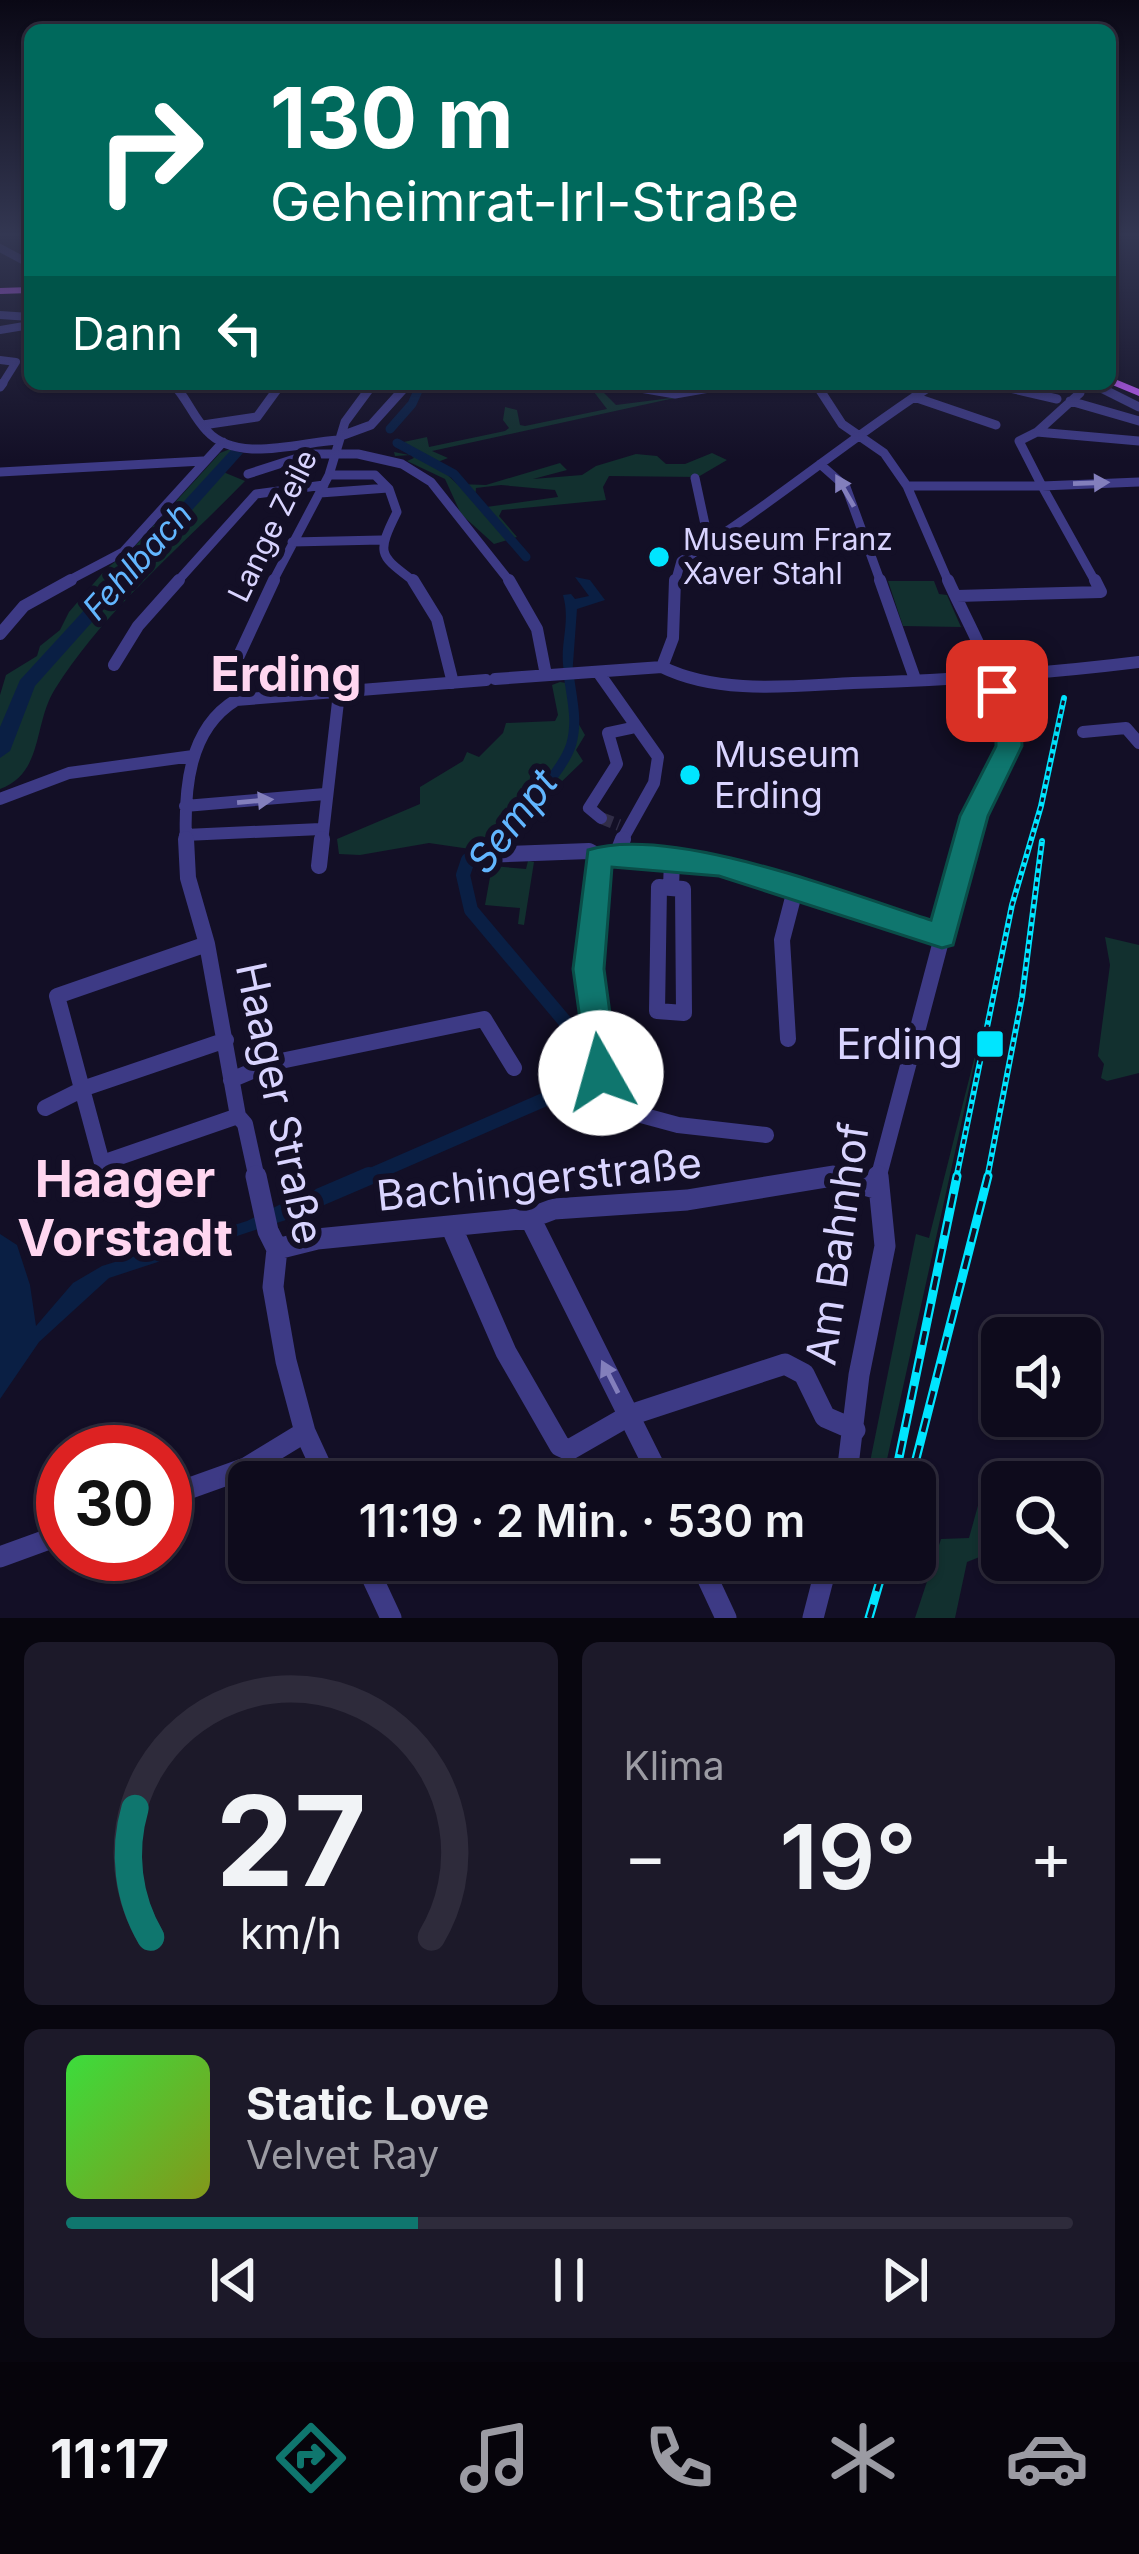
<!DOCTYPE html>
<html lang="de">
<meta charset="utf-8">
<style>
:root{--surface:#0e0b1c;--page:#1c1929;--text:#f1f3f6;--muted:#9b9ba3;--line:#2e2b3b;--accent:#0f766e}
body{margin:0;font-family:Inter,sans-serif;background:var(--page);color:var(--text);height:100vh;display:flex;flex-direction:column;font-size:45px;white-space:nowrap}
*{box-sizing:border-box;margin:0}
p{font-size:39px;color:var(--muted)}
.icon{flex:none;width:66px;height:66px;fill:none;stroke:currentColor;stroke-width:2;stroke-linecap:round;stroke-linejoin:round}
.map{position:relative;height:1618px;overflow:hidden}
.panel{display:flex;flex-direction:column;gap:24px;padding:24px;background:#08060f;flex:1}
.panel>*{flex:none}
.banner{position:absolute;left:24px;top:24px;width:1092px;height:366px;border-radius:18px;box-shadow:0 3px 9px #0004,0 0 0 3px var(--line);background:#00695c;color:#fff;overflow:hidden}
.fabs{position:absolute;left:981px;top:1317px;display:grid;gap:24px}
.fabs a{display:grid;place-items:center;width:120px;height:120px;border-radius:18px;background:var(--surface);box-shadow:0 3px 9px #0004,0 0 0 3px var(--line);font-size:60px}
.speed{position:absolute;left:36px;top:1425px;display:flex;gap:24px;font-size:60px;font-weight:700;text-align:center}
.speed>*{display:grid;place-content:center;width:156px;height:156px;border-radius:50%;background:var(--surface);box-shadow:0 3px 9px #0004,0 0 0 3px var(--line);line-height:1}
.speed .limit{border:18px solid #d22;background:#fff;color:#111}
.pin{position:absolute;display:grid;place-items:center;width:102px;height:102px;color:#fff;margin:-51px;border-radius:24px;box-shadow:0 6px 18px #0006}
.me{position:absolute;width:132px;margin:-66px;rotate:353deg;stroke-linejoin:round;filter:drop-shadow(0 0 9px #0008)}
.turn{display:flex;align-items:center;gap:42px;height:252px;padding:0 48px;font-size:54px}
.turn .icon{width:156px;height:156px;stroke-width:2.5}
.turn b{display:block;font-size:84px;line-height:102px}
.then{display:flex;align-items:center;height:114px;padding:0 48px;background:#0003;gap:24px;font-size:45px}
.big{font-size:90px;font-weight:600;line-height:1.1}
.panel .card{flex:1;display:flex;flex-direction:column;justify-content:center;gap:18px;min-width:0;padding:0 42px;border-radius:18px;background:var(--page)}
.panel .dial{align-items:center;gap:0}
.dial svg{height:312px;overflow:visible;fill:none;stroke:var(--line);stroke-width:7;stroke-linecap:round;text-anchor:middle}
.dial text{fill:var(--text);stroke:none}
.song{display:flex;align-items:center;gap:36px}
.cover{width:144px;height:144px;border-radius:18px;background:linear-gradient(135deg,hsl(120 70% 55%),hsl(70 70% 35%))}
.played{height:12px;border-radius:6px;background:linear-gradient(90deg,var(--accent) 35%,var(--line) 35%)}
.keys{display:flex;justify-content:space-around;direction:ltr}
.heat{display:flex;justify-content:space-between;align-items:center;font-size:66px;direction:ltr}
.panel .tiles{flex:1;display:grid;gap:24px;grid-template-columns:1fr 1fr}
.card:last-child{grid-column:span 2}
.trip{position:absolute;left:228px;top:1461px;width:708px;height:120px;border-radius:18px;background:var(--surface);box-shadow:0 3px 9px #0004,0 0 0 3px var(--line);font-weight:600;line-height:120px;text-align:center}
.tabs{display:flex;height:192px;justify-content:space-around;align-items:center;background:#06040b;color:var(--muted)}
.tabs .icon{width:84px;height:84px}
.tabs .on{color:var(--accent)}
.tabs b{font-size:54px;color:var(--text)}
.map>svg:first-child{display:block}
</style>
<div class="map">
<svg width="1139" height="1618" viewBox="0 0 1139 1618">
<rect width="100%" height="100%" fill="#130f26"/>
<!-- green -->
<path fill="#12302f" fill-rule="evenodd" d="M600,389L616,405L679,397L432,451L448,458L435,463L457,484L486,485L560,463L567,470L533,479L582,475L596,466L636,454L657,456L666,464H685L712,453L727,460L698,477L609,476L603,487L606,500L502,510L499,516L517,537L494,544L461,514L445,479L407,461L414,458L411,455L395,456L394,452L409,455L399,443L427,437L429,447L505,431L509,428L503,420L505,407L517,410L520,425L525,426L607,409L594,392ZM501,485L555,490L558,497L486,507L475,499L476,488Z
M235,447L216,469L245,481C181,547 104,611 55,689C33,724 44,773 0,789V695L6,675L37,656L40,646L60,630L69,612L106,569L136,545L220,453Z
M888,581H934L939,594L947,595L961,627L903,626Z
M560,682L566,683L570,709L585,735L576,750L583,761L500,841L484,851L429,843L360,855L339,854L337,839L420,804V787L463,761L467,752L479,757L503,733L506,723L555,721L558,715L552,685Z
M528,861L534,862L524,925L518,924L520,908L485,905L492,866L526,869Z
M1105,937L1139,945V1073L1107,1081L1101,1078L1104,1064L1098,1056L1110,965Z
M986,1012L882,1482H866L916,1234L929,1238Z
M989,1466L1009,1482H1002V1548L967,1562L955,1618H915L941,1539L969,1538Z"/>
<!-- water -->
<path fill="#0a1f44" d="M575,577L590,580L605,600L577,609L571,691C552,654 573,630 563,595L571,594L575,599L589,596Z
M293,1198L298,1216L109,1278L39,1342L0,1399V1234L17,1245L30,1285L36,1326L73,1283L102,1266L247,1221Z"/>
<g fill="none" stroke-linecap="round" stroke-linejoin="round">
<!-- canal-far3 -->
<path stroke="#0a1f44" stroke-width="9" d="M390,429L412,404L421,384
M397,443L454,474L526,557"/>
<!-- canal-far2 -->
<path stroke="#0a1f44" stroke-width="10" d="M491,842C515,822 562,773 571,745C578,722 572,700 569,677"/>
<!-- canal-far1 -->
<path stroke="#0a1f44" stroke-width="14" d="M362,1179L578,1085L590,1061L583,1043L471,910L463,875L468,860L495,839"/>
<!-- canal -->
<path stroke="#0a1f44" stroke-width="18" d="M320,1197L369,1176"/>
<!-- river -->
<path fill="#0a1f44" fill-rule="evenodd" d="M231,450L243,453L35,686L10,751L0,758V727L20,680Z"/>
<!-- minor-tunnel -->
<path stroke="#312d47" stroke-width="12" stroke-dasharray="12 6" stroke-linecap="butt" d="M601,818L619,825"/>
<!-- minor-far4 -->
<path stroke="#3d3a85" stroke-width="8" d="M0,248L30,264
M0,315L30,317
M0,330L30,325
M0,360L16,362L1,386
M617,384L627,386
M992,384L1000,386
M722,386L732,384"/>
<!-- minor-far3 -->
<path stroke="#3d3a85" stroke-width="9" d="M173,384C187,398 193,417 207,431C237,464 300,442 338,440
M617,384L675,394L732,384
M816,384L842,424L884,453L907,486L949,583
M992,384L1057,399
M1080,384V393L1037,432L1019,441L1042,486L1139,482
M1093,384L1139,407
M0,387L3,383
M914,397L996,425
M1070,401L1139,421
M203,425L257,417L281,384
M1037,432L1139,441
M341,436L371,425L408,384
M820,464L846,487L881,583
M0,472L203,461
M248,474L310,454H358L402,464L431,482L511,583
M329,475H375L389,489L397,512C375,556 380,555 416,583
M695,478L706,529L720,538
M907,486H1042L1096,583
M320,493L388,488
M292,542L381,540
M64,583L123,552L223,442
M176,583L256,494L324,485
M272,583L329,475L345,422L373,384
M675,583L681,561C769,507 847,440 934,384"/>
<!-- minor-far2 -->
<path stroke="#3d3a85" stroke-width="12" d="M413,580L437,619L453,683
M509,580L537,629L546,675
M880,580L915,679
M948,580C964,617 1017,709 1008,747C1001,779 976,808 967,842
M957,596L1101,592L1095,580
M0,634L24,606L71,580
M114,665L138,626L179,580
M662,667C719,695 791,686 853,683C949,680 1043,674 1139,662
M662,667L673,638L675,580
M598,672L658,757L654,783L621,842
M495,679L662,667
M236,700L241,675L235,664L274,580
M1083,732L1126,728L1139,743
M0,799L69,773L193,756
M185,806L325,794
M601,818L589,808L617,764L608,733L636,727
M185,835L321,829
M186,842C184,790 188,729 236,700L486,680
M322,842L339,693"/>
<!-- minor-far1 -->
<path stroke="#3d3a85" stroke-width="16" d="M186,839L188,878L207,944L238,1116L245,1124L257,1179
M483,855L589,851L600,857
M617,855L623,839
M319,866L322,839
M659,887L683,889L684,1013L657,1011Z
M671,888L672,859
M207,944L57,996L102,1163L238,1116
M788,1039L782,940L795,890
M231,1080L271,1063L484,1019L514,1068
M45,1108L85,1088L226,1040
M766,1135L678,1125L593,1102L601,1073L589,969L597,859L607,855L719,865L942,936
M816,1179H843
M878,1179L968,839"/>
<!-- minor -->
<path stroke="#3d3a85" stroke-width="21" d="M256,1176L268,1231L277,1249L273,1287L286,1361L305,1432L328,1482
M530,1218L662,1482
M451,1226L506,1352L560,1446L569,1450L630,1415L785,1364L804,1374L825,1417L855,1430
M277,1249L317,1239L530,1218L554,1209L687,1200L833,1176L878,1189
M846,1482L859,1375L885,1246L878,1176
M165,1497L246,1468L305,1432
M0,1557L63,1534
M364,1560L391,1618
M699,1560L726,1618
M813,1618L828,1560"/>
<!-- major -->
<path fill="#c25bff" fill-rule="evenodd" d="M30,287V293L0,294V288Z
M1110,377L1139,389V396L1110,384Z"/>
<defs>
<path id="rail-far1" d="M956,1179L1012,905L1041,806L1064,698
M987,1179L1022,997L1042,841"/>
<path id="rail" d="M916,1459L988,1176
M894,1482L957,1176
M869,1618L886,1560"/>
</defs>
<!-- rail-far1 casing -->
<use href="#rail-far1" stroke="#00e5ff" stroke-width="6"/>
<!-- rail casing -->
<use href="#rail" stroke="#00e5ff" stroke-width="9"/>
<!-- rail-far1 -->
<use href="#rail-far1" stroke="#130f26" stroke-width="3" stroke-dasharray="4.5" stroke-linecap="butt"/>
<!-- rail -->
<use href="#rail" stroke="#130f26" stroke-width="4.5" stroke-dasharray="14" stroke-linecap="butt"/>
</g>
<!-- one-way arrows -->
<defs><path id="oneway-solid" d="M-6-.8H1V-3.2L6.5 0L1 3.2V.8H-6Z" transform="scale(3)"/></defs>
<g fill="#837fbc">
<use href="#oneway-solid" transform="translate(1091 483) rotate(-2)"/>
<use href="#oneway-solid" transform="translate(845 491) rotate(-120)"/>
<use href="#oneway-solid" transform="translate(255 801) rotate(-5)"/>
<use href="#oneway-solid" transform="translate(610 1377) rotate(-117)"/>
</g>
<!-- sky -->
<linearGradient id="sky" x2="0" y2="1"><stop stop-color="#0a0815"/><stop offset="0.51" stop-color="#333752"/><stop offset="1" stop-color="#333752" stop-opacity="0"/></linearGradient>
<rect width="1139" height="460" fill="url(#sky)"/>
<!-- route -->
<path fill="#0f766e" stroke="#0a4d48" stroke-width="3" d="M997,683L1005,685L1021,720L1022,746L988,816L953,945L942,948L719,876L612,867L604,969L618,1073L613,1084L601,1089L589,1084L573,969L588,850C671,824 847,893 931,920L960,816L996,746V720L985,691Z"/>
<!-- markers -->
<g fill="#00e5ff" stroke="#130f26" stroke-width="4.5">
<circle cx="659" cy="557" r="12"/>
<circle cx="690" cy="775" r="12"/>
<rect x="975" y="1029" width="30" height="30" rx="6"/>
</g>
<g text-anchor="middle" stroke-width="12" stroke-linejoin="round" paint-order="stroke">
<!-- far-street labels -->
<g font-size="30" fill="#d9d4ff" stroke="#130f26">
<text transform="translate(273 526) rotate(-64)" y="10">Lange Zeile</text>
</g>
<!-- far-poi labels -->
<g font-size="30" fill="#d9d4ff" stroke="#130f26" text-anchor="start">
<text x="683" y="550">Museum Franz<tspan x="683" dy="34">Xaver Stahl</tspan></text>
</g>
<!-- far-water labels -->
<g font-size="33" font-style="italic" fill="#62b6ff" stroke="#130f26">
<text transform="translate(137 561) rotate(-48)" y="12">Fehlbach</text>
</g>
<!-- poi labels -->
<g font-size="36" fill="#d9d4ff" stroke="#130f26" text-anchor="start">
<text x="714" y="767">Museum<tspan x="714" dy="41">Erding</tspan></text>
</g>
<!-- water labels -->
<g font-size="39" font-style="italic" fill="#62b6ff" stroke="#130f26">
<text transform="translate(512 821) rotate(-52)" y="14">Sempt</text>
</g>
<!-- near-poi labels -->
<g font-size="42" fill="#d9d4ff" stroke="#130f26" text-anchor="end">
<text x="963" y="1059">Erding</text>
</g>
<!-- near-street labels -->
<g font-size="42" fill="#d9d4ff" stroke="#130f26">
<text transform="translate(280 1103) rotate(78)" y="15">Haager Straße</text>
<text transform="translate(539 1179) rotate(-6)" y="15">Bachingerstraße</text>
<text transform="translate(837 1244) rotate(-82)" y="15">Am Bahnhof</text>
</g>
<!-- district labels -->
<g font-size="48" font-weight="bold" fill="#ffd6f0" stroke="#130f26">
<text x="286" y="691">Erding</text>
</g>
<!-- near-quarter labels -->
<g font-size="51" font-weight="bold" fill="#ffd6f0" stroke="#130f26">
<text x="125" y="1197">Haager<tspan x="125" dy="59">Vorstadt</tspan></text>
</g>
</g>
</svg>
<div class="fabs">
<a><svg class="icon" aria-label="sound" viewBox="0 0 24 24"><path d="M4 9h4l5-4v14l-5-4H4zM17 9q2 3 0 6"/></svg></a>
<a><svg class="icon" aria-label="search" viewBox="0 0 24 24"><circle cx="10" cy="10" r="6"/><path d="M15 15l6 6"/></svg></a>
</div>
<div class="speed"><div class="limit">30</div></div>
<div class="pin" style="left:997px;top:691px;background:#d93025"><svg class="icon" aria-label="arrive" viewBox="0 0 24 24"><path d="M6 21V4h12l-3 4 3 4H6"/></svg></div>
<svg class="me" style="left:601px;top:1073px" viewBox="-20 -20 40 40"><circle r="19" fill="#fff"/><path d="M0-13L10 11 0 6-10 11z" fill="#0f766e"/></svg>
<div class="trip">11:19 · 2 Min. · 530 m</div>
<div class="banner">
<div class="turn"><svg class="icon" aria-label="right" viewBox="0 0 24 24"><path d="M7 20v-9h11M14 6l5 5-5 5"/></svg><div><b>130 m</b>Geheimrat-Irl-Straße</div></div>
<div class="then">Dann<svg class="icon" aria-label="left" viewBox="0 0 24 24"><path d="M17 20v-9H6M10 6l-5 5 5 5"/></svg></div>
</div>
</div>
<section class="panel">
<div class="tiles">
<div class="card dial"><svg viewBox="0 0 100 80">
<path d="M14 69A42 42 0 1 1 86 69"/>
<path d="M14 69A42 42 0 0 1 10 36" stroke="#0f766e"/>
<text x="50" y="56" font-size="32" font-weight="700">27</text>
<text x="50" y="72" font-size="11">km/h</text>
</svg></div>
<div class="card"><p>Klima</p>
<div class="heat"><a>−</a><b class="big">19°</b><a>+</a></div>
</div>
<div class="card">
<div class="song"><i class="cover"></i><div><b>Static Love</b><p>Velvet Ray</p></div></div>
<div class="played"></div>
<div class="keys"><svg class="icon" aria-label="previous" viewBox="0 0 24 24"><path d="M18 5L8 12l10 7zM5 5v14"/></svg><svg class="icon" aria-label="pause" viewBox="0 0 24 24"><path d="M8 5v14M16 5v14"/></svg><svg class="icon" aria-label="next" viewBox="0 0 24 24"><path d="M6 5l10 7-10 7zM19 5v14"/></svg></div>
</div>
</div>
</section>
<nav class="tabs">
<b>11:17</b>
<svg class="icon on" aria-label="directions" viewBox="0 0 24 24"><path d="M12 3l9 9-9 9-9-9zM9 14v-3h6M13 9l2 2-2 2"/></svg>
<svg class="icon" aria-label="music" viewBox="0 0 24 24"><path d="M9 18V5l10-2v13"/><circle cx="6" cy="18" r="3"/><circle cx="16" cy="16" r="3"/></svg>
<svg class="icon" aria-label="phone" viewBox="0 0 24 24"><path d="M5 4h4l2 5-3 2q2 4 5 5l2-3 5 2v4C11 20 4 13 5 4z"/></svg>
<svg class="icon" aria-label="climate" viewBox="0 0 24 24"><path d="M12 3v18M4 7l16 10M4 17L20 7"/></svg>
<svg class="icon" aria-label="car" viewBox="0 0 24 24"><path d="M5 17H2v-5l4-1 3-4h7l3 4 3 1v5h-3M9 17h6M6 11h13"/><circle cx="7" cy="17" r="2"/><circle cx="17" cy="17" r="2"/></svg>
</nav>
